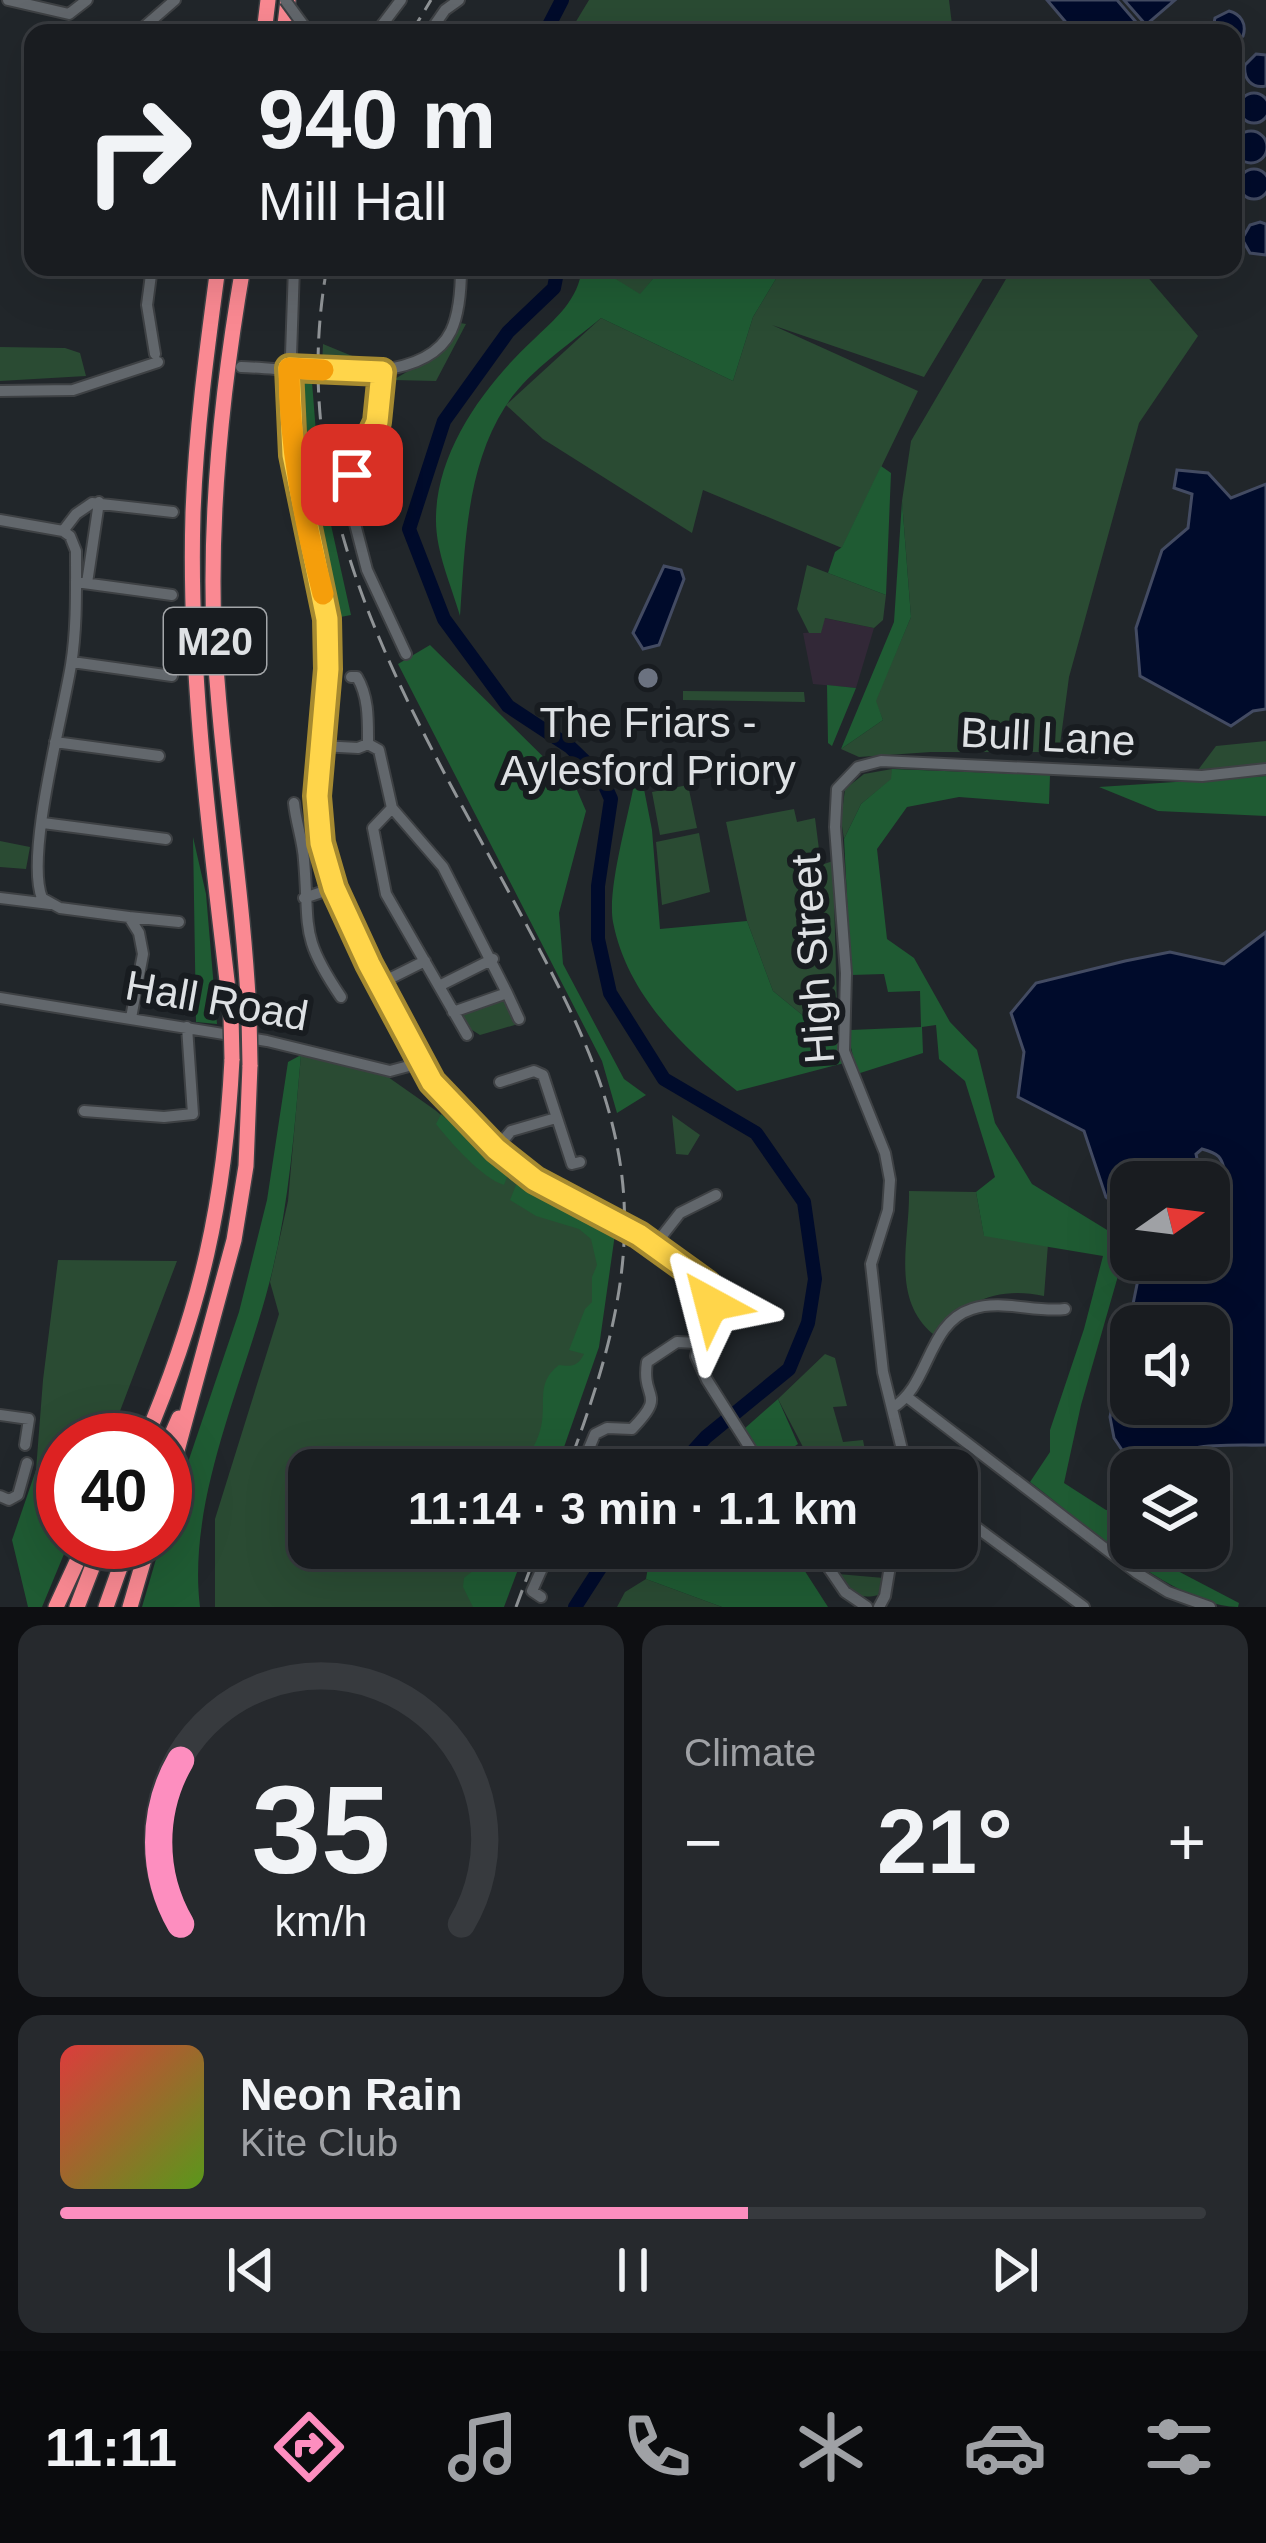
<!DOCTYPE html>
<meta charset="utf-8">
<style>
:root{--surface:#191c20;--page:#26292d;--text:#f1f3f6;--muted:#9fa1a5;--line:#373a3e;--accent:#fd8ebf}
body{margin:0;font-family:Arial,sans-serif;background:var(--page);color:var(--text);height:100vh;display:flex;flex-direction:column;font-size:45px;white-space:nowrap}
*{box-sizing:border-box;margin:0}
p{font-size:39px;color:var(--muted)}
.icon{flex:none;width:66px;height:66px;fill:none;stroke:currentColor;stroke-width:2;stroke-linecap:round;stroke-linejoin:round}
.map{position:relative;height:1607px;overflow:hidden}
.details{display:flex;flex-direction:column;gap:18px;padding:18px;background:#0e0f12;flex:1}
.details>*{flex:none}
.top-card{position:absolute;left:24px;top:24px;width:1218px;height:252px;border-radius:24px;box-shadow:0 12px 48px #0002,0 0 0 3px var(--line);background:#191c20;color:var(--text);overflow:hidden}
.needle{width:78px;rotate:76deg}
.controls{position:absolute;left:1110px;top:1161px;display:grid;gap:24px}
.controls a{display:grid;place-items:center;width:120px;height:120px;border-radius:24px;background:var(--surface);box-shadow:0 12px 48px #0002,0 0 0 3px var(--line);font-size:60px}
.speed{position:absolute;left:36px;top:1413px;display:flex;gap:24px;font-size:60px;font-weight:700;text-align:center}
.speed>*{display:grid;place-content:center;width:156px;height:156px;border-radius:50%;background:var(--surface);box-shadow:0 12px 48px #0002,0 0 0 3px var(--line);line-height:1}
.speed .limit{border:18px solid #d22;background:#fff;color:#111}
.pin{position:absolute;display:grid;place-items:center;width:102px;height:102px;color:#fff;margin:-51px;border-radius:24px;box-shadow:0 6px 18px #0006}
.me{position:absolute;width:132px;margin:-66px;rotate:322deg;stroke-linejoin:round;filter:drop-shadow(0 0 9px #0008)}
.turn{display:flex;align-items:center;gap:42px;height:252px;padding:0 36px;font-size:54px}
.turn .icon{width:156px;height:156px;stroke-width:2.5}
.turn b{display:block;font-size:84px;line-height:102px}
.big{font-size:90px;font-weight:800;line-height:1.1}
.details .widget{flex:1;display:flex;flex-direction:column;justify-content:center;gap:18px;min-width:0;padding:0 42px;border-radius:24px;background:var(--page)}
.details .dial{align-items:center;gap:0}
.dial svg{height:312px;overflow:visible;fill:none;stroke:var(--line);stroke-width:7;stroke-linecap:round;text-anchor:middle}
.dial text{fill:var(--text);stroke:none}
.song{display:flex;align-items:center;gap:36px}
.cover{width:144px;height:144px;border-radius:18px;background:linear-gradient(135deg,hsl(0 70% 55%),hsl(90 70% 35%))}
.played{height:12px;border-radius:6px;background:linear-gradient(90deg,var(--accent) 60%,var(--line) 60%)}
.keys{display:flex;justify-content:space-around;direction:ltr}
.heat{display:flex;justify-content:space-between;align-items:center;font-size:66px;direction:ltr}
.details .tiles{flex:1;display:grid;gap:18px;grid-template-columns:1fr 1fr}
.widget:last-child{grid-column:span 2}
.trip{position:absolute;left:288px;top:1449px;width:690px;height:120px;border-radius:24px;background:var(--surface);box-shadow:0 12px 48px #0002,0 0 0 3px var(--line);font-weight:800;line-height:120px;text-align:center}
.dock{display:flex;height:192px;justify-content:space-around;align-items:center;background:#0a0b0d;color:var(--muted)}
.dock .icon{width:84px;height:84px}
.dock .current{color:var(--accent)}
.dock b{font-size:54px;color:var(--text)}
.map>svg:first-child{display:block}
</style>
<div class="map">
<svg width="1266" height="1607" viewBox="0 0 1266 1607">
<rect width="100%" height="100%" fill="#21262a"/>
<!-- commercial -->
<path fill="#322837" d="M824,618L874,628L856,688L813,684L803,633L821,632Z"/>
<!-- green -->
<path fill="#2a4b33" d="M589,0H949L953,33H569Z
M607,267H655L657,274L640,295L605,273Z
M783,267H990L924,377L772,325L918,391L842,548L703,490L692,533L543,439L506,405L601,318L733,381L753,317Z
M1013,267H1139L1198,336L1139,423L1069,677L1059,752H931L859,757L841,749L883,720L875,701L911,617L902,501L911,441Z
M460,323L466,324L436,381L393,380L439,353Z
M323,344L357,358L356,366L322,365Z
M0,347L65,348L80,353L86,376L0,381Z
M807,565L886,595L883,620L874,628L825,618L821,633H809L797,609Z
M683,691L804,692L805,702L683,700Z
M1266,741V763L1198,770L1216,746Z
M892,769V779L861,804L844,839L841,820L845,789L864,774Z
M688,785L697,828L660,835L652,792Z
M794,809L797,822L815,818L821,865L833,861L838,1044L773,991L747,921L726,822Z
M699,833L710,892L662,905L656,842Z
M0,841L30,847L26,869L0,867Z
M506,999L518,1024L480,1035L464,1025L460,1014Z
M301,1055L388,1077L435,1110L521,1183L611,1225L595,1343L547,1470H309V1548H516L492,1607H215V1519L279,1314L270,1282L288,1201Z
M672,1115L700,1135L688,1155L676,1154Z
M909,1191L976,1192L984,1235L1048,1244L1044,1296C997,1286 966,1302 933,1334C890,1298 910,1240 909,1191Z
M58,1260L177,1261L109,1440H63V1491L36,1470L43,1380Z
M825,1354L835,1358L847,1406L833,1407L843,1442L863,1440L867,1461L858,1470H815L778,1399Z
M832,1548H848L838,1574L884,1578L878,1595C849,1603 841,1579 828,1557Z
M646,1579L722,1607H617L625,1592Z"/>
<!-- forest -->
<path fill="#1f5b33" d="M582,267H607L606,273L640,294L657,274L655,267H783L753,317L733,381L601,318C570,344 527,372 505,407C466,468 465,547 460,616C451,584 435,551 436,517C437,450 485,385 532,341C555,319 579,300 582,267Z
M305,380L312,382L319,471L351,615L330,619L302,479L294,423V387Z
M881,466L891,473L886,595L828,573L835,552L842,547Z
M902,501L911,617L876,701L883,720L841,749L894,622Z
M430,645L577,790L586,811L559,913L563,964L624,1079L646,1095L617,1113L602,1061L398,664Z
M827,685L856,688L832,746L828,743Z
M892,769L1050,775L1049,804L959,797L907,807L877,849L887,939L914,958L950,1022L977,1050L995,1123L1032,1184L1112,1233L1122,1262L1081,1405L1064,1483L1106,1510L1131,1511V1548H1167L1172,1568L1239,1603L1238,1607C1176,1607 1080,1520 1030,1482L1050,1452V1430L1084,1329L1103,1256L984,1236L976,1192L995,1177L965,1081L939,1059L936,1025L922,1027L923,1053L857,1074L850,1043L851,1030L921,1027L920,991L888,992L884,974L851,975L844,839L861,804L891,779Z
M1266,776V816L1158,811L1099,787Z
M634,784H643L652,830L660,929L747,921L773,991L838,1044L844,1063L737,1091C682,1047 627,994 613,922C607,890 628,818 634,784Z
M193,837L206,894L217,1024L196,1022Z
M301,1055C294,1132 289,1209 269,1284C243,1385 187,1501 200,1607H142L161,1542H165V1530L239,1312L267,1200L288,1062Z
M441,1114L509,1172L504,1185C482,1178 451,1143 436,1124Z
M529,1184L611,1223L615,1234L599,1347L556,1470H524C527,1456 536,1445 540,1431C548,1404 534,1384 559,1365C572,1367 578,1366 584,1354L569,1350L585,1309L592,1302V1277L597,1265L591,1239L579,1229L536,1216L510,1200L516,1185Z
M778,1399L798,1444L768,1465L744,1429Z
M36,1470L63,1491V1542H69L42,1607H28L12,1540Z
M511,1548H526L504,1607H473L463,1587L464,1578L474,1570H504Z
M663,1548H790L828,1607H722L646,1579L648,1567Z"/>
<!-- water -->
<path fill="#000b2b" stroke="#434b62" stroke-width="3" fill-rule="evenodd" d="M1047,0H1117L1142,29L1138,33H1075Z
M1124,0H1175L1146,25Z
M1229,11C1241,14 1247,24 1243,36L1233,44V33H1212L1215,18Z
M1256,54L1266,55V86C1252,89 1243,79 1245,65Z
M1239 108a15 15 0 1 1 30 0a15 15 0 1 1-30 0Z
M1235 147a16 16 0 1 1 32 0a16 16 0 1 1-32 0Z
M1239 184a15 15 0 1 1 30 0a15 15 0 1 1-30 0Z
M1260,222L1266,224V255L1250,253L1242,239L1250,225Z
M1177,470L1208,473L1231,498L1266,484V709L1253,711L1231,726L1140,676L1136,628L1162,550L1188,528L1192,494L1174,488Z
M664,566L681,570L684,579L659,645L643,649L633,633Z
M1266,932V1445C1226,1446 1181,1440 1151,1469L1132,1465L1114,1438L1110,1417L1142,1260H1209V1183L1224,1192L1230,1184C1219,1162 1228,1156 1202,1149L1196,1154L1202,1182H1131V1216L1106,1197L1084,1131L1018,1097L1024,1052L1011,1013L1036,983L1125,961L1170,952L1224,964ZM1131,1326H1209V1404H1131Z"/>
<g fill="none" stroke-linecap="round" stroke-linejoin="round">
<!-- river -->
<path stroke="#000b2b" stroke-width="14" d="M545,33L562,0
M558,267L554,288L508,332L444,421L409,529L444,619L508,706L570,747L601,777L611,799L598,886V939L610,993L664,1079L756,1133L804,1202L815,1279L808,1323L789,1369L706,1437L676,1470
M575,1607L613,1548"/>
<defs>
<path id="minor" d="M8,0L69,14L87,0
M137,33L175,0
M376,33L401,0
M429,33L445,10L459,0
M152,267L147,305L155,354
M294,267L289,414L305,526L327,619L328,669L317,807L321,843L334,888L420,1063L496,1149L535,1180L655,1245L713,1292L758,1305
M241,367C295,368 422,392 451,331C459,314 461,286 461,267
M383,372L377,421L347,493L367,570L406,654
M0,391L73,390L158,362
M0,520L63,531L70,536L76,551C76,589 77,628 71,665C63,715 25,856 42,898L60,908L129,917L139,933L143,954L131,1018
M63,531L76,514L92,503L173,512
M76,582L172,595
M87,583L99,502
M72,662L172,676
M351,677H357C369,697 368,721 368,744
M55,742L159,756
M321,746L358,748L368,744L379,750L392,808L443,867L507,993L453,1012
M294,803C296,823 303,841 304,860C310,929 299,935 341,997
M392,808L373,828L386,894L467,1035
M43,823L166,839
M0,898L50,904
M304,898L334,888
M129,917L179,922
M379,984L425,961
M441,985L493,959
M507,993L519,1019
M0,998L267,1041L390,1071L420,1063
M500,1082L534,1071L543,1075L572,1164L580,1162
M84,1111L164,1117L193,1114L187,1027
M496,1149L511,1131L556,1118
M655,1245L680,1213L716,1195
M713,1292L696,1356L707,1380L764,1470
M907,1397L1137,1573L1168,1592L1210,1607
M892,1408C930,1386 927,1323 972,1309C1002,1299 1035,1313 1065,1309
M0,1415L29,1419L25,1445
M580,1470L595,1434L607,1428L632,1429C668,1392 641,1401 647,1362L677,1342L697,1343
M907,1470L883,1372L871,1264L888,1210L890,1180L885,1153L844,1051L846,973L835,827L837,789L858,767L881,761L1202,776L1266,769
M0,1496L9,1500L18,1495L27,1463
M957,1513L1084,1607
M559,1548L567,1553
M815,1548L845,1592L867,1607
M541,1597L532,1591L551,1548
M879,1607L885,1596L893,1548"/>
<path id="highway" d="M264,33L268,0
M284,33L288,0
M218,267C207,349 196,430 193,513C188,680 212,849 231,1015
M243,267C222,388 209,509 214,632C220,760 243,887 249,1015
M145,1440C201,1309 225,1201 232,1059
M165,1450L179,1418
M165,1495L234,1240L246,1166L250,1065
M56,1607L86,1542
M77,1607L102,1542
M106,1607L129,1542
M130,1607L149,1542"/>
</defs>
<!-- minor casing -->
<use href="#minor" stroke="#3e4144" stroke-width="14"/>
<!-- highway casing -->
<use href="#highway" stroke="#3e4144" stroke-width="18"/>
<!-- minor -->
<use href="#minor" stroke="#62676c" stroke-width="10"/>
<!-- highway -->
<use href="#highway" stroke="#fa8992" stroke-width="15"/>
<!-- rail -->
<path stroke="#909497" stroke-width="3" stroke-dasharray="18 9" stroke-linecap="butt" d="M411,33L431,0
M327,267C282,516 415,715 526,924C569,1005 611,1084 622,1177C634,1279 602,1376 567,1470
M516,1607L538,1548"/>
<defs>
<path id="minor-bridge" d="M285,0L304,26"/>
<path id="highway-bridge" d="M231,1015L232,1059
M249,1015L250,1065"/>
</defs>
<!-- minor-bridge casing -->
<use href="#minor-bridge" stroke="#3e4144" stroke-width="14" stroke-linecap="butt"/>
<!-- highway-bridge casing -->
<use href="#highway-bridge" stroke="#3e4144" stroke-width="18" stroke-linecap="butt"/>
<!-- minor-bridge -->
<use href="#minor-bridge" stroke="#62676c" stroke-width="10"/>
<!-- highway-bridge -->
<use href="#highway-bridge" stroke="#fa8992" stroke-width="15"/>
</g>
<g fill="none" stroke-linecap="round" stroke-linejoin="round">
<defs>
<path id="route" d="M352,475L377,422L382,372L289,368L293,455L327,619L328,669L317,796L321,843L334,888L369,964L432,1082L496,1149L535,1180L639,1235L707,1284L713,1292L711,1304"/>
</defs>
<!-- route casing -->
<use href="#route" stroke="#a68a30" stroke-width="30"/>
<!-- route -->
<use href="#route" stroke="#ffd54a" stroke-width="21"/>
<!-- slow -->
<path stroke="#f59e0b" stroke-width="21" d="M323,370L289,368C289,446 304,519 323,594"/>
</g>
<!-- markers -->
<circle fill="#6b7280" stroke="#181c20" stroke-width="4.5" cx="648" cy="678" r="12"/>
<g text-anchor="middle" stroke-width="12" stroke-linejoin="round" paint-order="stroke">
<!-- shield labels -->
<rect fill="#181c20" stroke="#a3a6a9" stroke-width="3" x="164" y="608" width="102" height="66" rx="9"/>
<g font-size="39" font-weight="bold" fill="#dee1e4">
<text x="215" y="655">M20</text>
</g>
<!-- poi labels -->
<g font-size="42" fill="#dee1e4" stroke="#181c20">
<text x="648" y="737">The Friars -<tspan x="648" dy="48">Aylesford Priory</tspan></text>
</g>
<!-- street labels -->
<g font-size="42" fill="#dee1e4" stroke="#181c20">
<text transform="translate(1048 736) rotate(3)" y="15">Bull Lane</text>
<text transform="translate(812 959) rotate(-94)" y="15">High Street</text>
<text transform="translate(217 1000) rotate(10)" y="15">Hall Road</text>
</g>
</g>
</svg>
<div class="controls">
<a><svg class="needle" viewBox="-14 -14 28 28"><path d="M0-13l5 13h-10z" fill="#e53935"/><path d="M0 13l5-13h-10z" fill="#9fa1a5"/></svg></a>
<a><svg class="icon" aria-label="sound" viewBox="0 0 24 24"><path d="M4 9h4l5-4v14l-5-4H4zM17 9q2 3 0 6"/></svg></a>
<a><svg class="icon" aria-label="layers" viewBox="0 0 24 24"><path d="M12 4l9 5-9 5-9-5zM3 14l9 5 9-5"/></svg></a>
</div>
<div class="speed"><div class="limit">40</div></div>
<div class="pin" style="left:352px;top:475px;background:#d93025"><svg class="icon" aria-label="arrive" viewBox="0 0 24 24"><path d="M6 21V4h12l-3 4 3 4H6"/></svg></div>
<svg class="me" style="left:711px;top:1304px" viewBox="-20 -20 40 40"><path d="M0-17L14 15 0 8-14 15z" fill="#ffd54a" stroke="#fff" stroke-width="4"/></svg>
<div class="trip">11:14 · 3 min · 1.1 km</div>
<div class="top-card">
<div class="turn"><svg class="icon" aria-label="right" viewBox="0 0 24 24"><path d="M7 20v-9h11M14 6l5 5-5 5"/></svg><div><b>940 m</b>Mill Hall</div></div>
</div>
</div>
<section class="details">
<div class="tiles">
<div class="widget dial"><svg viewBox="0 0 100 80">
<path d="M14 69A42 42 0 1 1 86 69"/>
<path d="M14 69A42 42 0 0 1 14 27" stroke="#fd8ebf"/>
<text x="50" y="56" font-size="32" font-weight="700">35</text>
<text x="50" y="72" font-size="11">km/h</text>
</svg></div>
<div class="widget"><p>Climate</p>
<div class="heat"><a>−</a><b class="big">21°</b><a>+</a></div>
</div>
<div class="widget">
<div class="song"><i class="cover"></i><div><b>Neon Rain</b><p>Kite Club</p></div></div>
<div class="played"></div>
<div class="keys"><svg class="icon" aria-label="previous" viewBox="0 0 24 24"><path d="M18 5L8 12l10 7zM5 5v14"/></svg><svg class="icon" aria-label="pause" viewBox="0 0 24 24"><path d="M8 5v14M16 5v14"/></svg><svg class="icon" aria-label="next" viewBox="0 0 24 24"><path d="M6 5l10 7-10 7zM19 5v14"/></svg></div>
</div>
</div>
</section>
<nav class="dock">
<b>11:11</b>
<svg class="icon current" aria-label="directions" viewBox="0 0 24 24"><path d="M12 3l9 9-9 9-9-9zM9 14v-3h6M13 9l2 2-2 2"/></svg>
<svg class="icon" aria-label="music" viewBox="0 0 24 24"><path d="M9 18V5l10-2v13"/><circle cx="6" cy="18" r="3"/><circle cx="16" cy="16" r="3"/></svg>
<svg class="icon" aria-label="phone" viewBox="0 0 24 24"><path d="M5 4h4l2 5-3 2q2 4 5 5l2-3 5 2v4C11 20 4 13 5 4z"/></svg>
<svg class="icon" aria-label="climate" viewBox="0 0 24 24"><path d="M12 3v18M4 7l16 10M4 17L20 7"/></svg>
<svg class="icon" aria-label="car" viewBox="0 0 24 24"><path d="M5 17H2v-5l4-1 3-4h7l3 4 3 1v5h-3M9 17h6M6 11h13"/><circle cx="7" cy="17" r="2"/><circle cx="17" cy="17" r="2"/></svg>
<svg class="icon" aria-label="filters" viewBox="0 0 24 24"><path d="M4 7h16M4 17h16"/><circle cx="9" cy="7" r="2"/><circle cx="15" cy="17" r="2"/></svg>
</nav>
